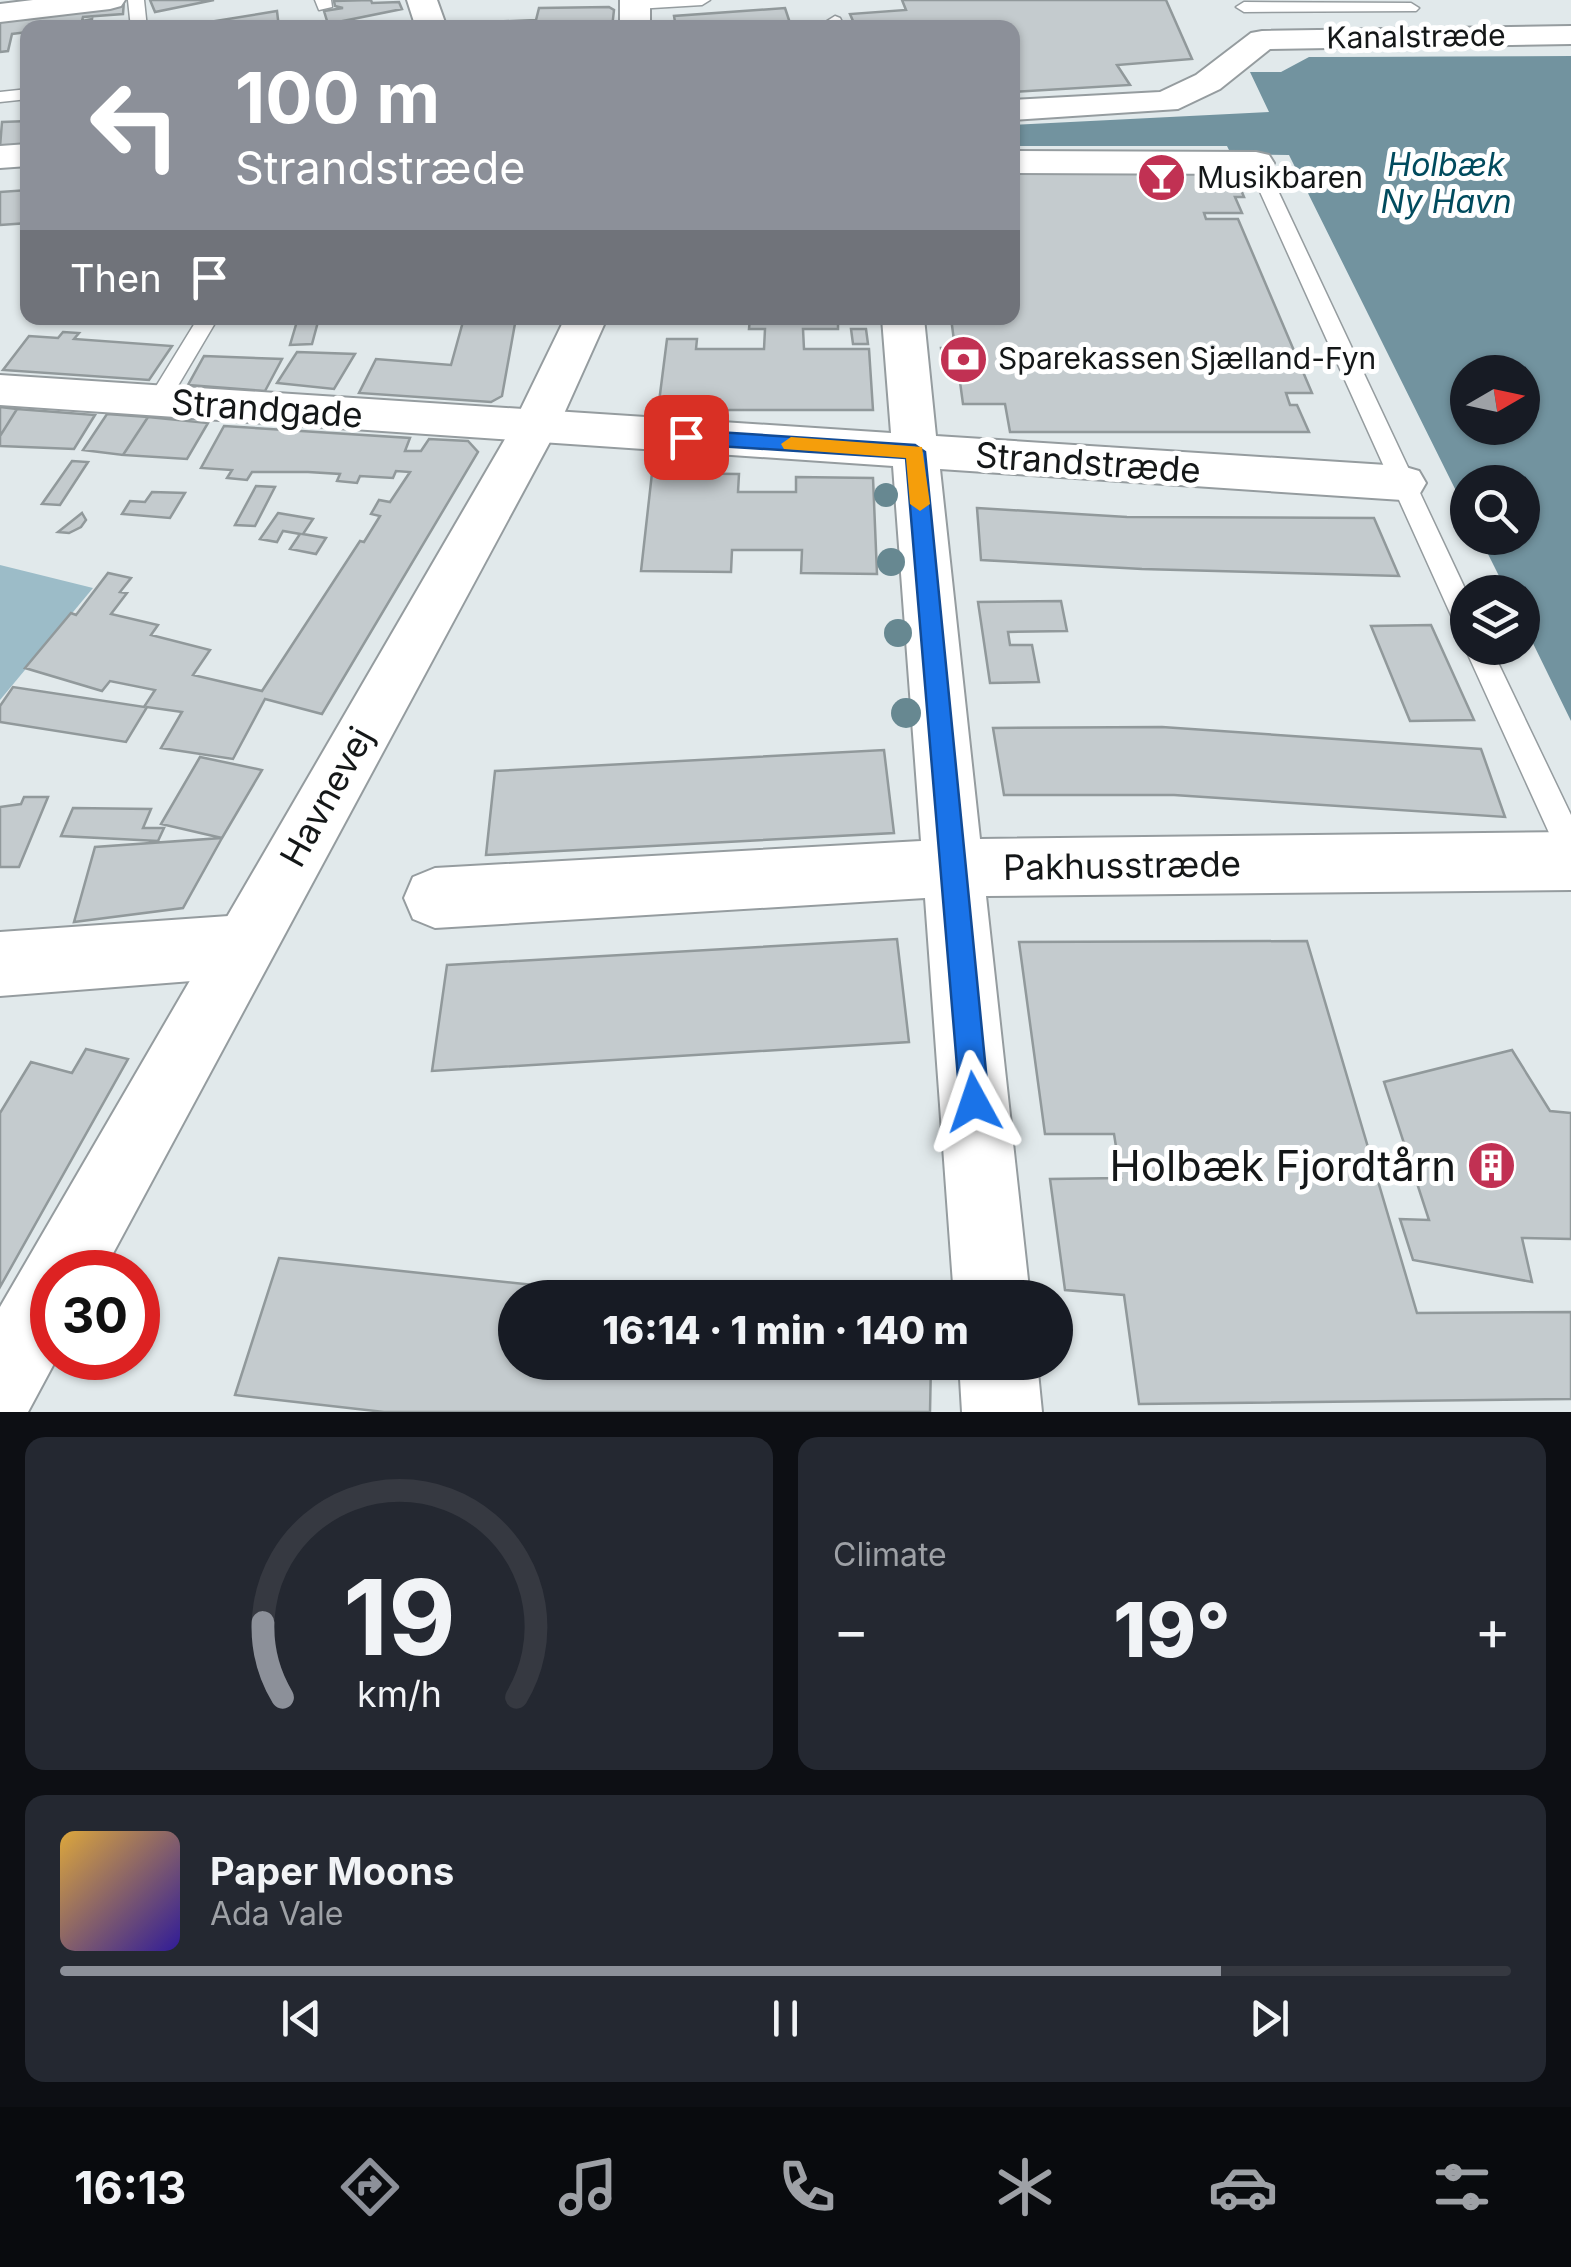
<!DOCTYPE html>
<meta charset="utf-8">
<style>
:root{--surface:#171b24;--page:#242831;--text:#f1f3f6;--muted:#9ea1a6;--line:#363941;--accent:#8c9099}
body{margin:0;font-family:Inter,sans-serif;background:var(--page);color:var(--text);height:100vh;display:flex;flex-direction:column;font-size:38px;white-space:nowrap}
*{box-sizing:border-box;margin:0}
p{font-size:32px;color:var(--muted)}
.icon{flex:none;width:55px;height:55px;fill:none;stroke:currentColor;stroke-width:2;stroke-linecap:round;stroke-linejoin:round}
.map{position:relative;height:1412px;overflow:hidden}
.side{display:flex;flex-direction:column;gap:25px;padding:25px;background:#0d0f14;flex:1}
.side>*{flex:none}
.banner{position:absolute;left:20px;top:20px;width:1000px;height:305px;border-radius:20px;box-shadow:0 2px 8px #0004;background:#8c9099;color:#fff;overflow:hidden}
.needle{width:65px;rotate:81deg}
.controls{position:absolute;left:1450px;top:355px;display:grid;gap:20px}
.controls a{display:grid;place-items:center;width:90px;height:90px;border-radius:50%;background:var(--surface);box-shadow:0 2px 8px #0004;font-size:50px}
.speed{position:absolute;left:30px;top:1250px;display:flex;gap:20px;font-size:50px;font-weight:700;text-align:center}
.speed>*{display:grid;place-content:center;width:130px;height:130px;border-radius:50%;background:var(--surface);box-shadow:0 2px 8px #0004;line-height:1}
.speed .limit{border:15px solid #d22;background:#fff;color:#111}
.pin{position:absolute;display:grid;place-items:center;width:85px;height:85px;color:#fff;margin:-42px;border-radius:20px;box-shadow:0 5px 15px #0006}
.me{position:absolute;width:110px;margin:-55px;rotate:355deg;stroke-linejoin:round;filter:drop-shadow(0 0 8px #0008)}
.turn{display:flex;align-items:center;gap:35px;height:210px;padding:0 50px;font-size:45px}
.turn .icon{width:130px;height:130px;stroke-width:2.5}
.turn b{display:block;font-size:70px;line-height:85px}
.then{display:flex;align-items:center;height:95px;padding:0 50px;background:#0003;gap:20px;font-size:38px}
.big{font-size:75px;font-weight:800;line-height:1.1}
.side .widget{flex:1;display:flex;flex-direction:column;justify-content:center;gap:15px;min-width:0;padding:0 35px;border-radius:20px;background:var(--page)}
.side .dial{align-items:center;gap:0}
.dial svg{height:260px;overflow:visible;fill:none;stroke:var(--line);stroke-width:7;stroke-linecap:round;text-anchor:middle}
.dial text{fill:var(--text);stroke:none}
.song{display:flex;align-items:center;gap:30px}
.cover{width:120px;height:120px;border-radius:15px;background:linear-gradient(135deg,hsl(40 70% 55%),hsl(250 70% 35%))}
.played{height:10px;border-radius:5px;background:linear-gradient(90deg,var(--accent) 80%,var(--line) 80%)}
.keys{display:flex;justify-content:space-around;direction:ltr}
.heat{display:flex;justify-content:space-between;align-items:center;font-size:55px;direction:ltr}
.side .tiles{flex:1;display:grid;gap:25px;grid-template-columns:1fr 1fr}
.widget:last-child{grid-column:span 2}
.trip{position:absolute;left:498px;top:1280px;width:575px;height:100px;border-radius:50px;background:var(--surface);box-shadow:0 2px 8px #0004;font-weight:800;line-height:100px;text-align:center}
.tabs{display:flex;height:160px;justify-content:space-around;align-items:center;background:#090b0e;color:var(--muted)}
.tabs .icon{width:70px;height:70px}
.tabs .selected{color:var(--accent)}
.tabs b{font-size:45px;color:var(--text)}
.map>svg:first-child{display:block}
</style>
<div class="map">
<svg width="1571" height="1412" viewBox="0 0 1571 1412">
<rect width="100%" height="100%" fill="#e1e9eb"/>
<!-- green -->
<path fill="#9cbcc8" d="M0,565L93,588L0,700Z"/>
<!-- water -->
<path fill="#72939f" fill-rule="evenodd" d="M1571,55V721L1523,623L1522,592H1507L1480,538H1522V482H1468L1467,513L1289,155L1238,154L1230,152L1227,146H1013L1012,125L1269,112L1250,72H1281L1309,57ZM1468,372H1522V428H1468Z"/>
<!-- pier -->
<path fill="#e1e9eb" d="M1571,50V56L1309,57L1317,52Z"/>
<!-- building -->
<path fill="#c4cbce" stroke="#91999b" stroke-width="2.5" d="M124,0L123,14L83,17L82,21L92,19L91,27L70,28L71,22L60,23V28H28V32L12,34L8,51L0,52V16Z
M150,0H214L155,12Z
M371,0L372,3L399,2L402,9L328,24L324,11L343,8L335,6L334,1Z
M902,0H1166L1192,59L1117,65L1130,85L1012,92V28H856L850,14L906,10Z
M609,7L614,10L612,28H464L462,23L536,20L539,8Z
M785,8L791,26L676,28L674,16Z
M277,11L279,28H172Z
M28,121V146L0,147L2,122Z
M1012,169H1232L1244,197H1235L1242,213H1204L1206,219H1238L1312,393H1286L1290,405H1297L1309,432H1010L1005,404H963L958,367H943L941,348H955L951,318H1012Z
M28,190V223L0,225V192Z
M298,318H319L312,344L290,345Z
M464,318H516L502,396L491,402L359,393L376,359L451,365Z
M733,318H851L838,319V329H803L804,349H869L873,410H658L667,339H697L696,349H764L765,329H749L750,318Z
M851,329H866L868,344H853Z
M63,332L79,333L74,339L172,346L149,380L3,370L29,336L58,338Z
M297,352L355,354L334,389L277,383Z
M204,356L282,359L265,391L188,385Z
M0,407L17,409L0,436Z
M17,409L95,415L74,449L0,446V436Z
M107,414L148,417L123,455L83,450Z
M148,417L208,423L187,459L123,455Z
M224,426L410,438L405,451H421L429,439L468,441L478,452L322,714L265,699L233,759L161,748L182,712L147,707L126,742L0,722V706L13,687L144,707L155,690L110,681L102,691L25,668L71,613L76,615L108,573L131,578L120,592L127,593L111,614L158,625L151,635L210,650L193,675L262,691L360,541L364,542L380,516L371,514L379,500L390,502L410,472L396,471L393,478L360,476L357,483L337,481L340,474L308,472H252L247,480L227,478L232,470L201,468Z
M72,461L88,462L60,505L42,504Z
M652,473L739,474L738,492H796V477L873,478L877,574L801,573L802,550H732L731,572L641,571Z
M256,486L275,487L255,526L235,525Z
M152,492L185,493L170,518L122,514L130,501L145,502Z
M977,508L1127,517L1374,518L1399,576L1142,569L981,560Z
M82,513L86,520L81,527L69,533L58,532Z
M278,513L313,519L303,534L326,538L316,554L290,549L300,534L283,531L277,542L260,539Z
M1061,601L1067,631L1008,632L1010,645H1032L1039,682L990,683L978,602Z
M1431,625L1474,720L1410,721L1371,626Z
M1162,727L1481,749L1505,817L1174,795H1004L993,728Z
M884,750L894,833L486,855L495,771Z
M200,757L262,770L222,838L161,824Z
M24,797H48L19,867H0V807L21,804Z
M73,808L151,809L143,828H164L158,841L61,836Z
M222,838L183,908L74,922L95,847Z
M897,939L909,1042L432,1071L447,965Z
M1307,941L1417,1313L1571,1312V1399L1139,1404L1124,1295L1065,1290L1050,1179L1121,1178L1114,1134H1045L1019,942Z
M86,1049L128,1059L0,1287V1113L31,1062L72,1073Z
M1512,1050L1550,1111L1571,1113V1239L1522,1238L1532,1282L1413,1260L1400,1219L1429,1220L1384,1082Z
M279,1258L656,1298H515V1362H931L930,1412H384L235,1395Z"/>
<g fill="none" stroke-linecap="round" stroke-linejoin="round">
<defs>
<path id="service" d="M128,0H144L147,28H131Z
M315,0H331L332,7L319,10Z
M634,0H710L702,5L636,9L628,4Z
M1411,3L1419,8L1416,11L1244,12L1236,7L1244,2Z
M835,16L840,18L845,28H829L827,21Z
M28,89V99L0,102V92Z
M1256,158L1265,163L1468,595V634L1459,631L1455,624L1247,163Z
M198,318H218L166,406H150L147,401Z
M1468,643V648H1491L1571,815V861L1560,857L1465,648Z"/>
<path id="minor" d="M33,0H125L121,6L110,9L0,22V4Z
M407,0H437L447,28H416Z
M1571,26V44L1270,49L1220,89L1178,109L1012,120V100L1160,92L1196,75L1251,33L1262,31Z
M28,144V166L0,168V146Z
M1012,151L1256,152L1269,155L1274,163L1269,171L1256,174L1012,173Z
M882,318H924L936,436L1402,466L1419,471L1426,483L1419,495L1402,500L940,469L980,839L1571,832V890L986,896L1030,1298H954L925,898L435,928L413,919L404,898L413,877L435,868L921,841L893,466L0,405V375L891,433Z
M243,915L265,924L275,946L265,968L243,977L0,996V932Z
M959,1362H1037L1042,1412H962Z"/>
<path id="tertiary" d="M620,0H650V28H620Z
M565,318H607L558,427L103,1272H52V1358H57L28,1412H0V1307L512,427Z"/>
</defs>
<!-- service casing -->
<use href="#service" stroke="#959c9f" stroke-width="3"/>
<!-- minor casing -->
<use href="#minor" stroke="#959c9f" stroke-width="4"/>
<!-- tertiary casing -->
<use href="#tertiary" stroke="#959c9f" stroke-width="4"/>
<!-- service -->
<use href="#service" fill="#fff" fill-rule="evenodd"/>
<!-- minor -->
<use href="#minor" fill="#fff" fill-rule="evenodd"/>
<!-- tertiary -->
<use href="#tertiary" fill="#fff" fill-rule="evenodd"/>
</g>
<!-- trees -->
<g fill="#678891">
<circle cx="886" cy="495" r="12"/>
<circle cx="891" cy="562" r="14"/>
<circle cx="898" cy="633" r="14"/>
<circle cx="906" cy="713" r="15"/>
</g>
<!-- route -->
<path fill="#1a73e8" stroke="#114b97" stroke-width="2.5" d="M686,430L915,445L925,452L989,1102L984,1112L974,1117L964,1112L960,1102L906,458L686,444L677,437Z"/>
<!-- slow -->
<path fill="#f59e0b" d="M791,437L922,447L930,504L920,511L910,504L906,458L784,449L781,444Z"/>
<!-- icons -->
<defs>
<symbol id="bar-disc" viewBox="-11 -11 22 22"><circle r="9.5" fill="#c13153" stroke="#fff"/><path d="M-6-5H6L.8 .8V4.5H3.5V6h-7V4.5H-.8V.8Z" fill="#fff"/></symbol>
<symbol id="bank-disc" viewBox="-11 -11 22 22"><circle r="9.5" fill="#c13153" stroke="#fff"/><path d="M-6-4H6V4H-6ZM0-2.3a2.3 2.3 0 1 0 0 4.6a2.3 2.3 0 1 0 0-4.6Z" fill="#fff"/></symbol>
<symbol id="building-disc" viewBox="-11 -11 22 22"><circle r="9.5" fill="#c13153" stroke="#fff"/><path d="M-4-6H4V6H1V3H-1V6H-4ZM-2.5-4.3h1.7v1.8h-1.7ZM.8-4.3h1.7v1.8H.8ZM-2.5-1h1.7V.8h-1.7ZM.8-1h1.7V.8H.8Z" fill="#fff"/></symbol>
</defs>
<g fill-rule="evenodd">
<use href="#bar-disc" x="1134" y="150" width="55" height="55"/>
<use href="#bank-disc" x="936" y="332" width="55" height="55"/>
<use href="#building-disc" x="1464" y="1138" width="55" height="55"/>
</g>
<g text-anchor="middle" stroke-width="10" stroke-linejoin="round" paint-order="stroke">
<!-- far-street labels -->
<g font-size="30" fill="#141718" stroke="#fff">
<text transform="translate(1416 37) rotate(-1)" y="10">Kanalstræde</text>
</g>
<!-- far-poi labels -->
<g font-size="30" fill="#141718" stroke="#fff" text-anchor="start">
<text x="1197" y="188">Musikbaren</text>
<text x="998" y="369">Sparekassen Sjælland-Fyn</text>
</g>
<!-- far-water labels -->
<g font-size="32" font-style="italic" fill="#004b5e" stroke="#fff">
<text x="1446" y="176">Holbæk<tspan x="1446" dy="37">Ny Havn</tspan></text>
</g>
<!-- street labels -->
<g font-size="35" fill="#141718" stroke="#fff">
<text transform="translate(267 409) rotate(4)" y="12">Strandgade</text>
<text transform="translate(1088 463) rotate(4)" y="12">Strandstræde</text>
<text transform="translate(327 797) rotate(-61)" y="12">Havnevej</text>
<text transform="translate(1122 866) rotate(-1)" y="12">Pakhusstræde</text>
</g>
<!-- near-poi labels -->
<g font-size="42" fill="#141718" stroke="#fff" text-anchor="end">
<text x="1456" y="1181">Holbæk Fjordtårn</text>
</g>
</g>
</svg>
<div class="controls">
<a><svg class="needle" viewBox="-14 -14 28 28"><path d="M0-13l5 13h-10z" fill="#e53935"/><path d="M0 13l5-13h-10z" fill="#9ea1a6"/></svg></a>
<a><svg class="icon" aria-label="search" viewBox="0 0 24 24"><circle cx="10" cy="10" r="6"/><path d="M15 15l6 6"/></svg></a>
<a><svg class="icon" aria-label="layers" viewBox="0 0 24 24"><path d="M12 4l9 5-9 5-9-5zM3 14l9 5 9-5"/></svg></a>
</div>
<div class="speed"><div class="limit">30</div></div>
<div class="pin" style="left:686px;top:437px;background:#d93025"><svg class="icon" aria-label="arrive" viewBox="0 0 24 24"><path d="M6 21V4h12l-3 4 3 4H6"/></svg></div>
<svg class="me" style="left:974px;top:1102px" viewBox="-20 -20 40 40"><path d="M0-17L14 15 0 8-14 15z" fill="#1a73e8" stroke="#fff" stroke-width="4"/></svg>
<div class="trip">16:14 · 1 min · 140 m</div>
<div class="banner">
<div class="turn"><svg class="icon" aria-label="left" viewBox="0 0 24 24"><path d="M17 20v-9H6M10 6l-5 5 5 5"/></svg><div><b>100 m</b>Strandstræde</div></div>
<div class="then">Then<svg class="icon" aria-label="arrive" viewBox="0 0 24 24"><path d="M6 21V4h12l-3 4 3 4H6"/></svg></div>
</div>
</div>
<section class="side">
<div class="tiles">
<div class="widget dial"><svg viewBox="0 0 100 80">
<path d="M14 69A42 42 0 1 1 86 69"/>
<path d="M14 69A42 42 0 0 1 8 46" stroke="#8c9099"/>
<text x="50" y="56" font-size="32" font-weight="700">19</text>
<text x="50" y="72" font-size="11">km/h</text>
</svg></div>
<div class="widget"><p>Climate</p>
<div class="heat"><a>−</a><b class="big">19°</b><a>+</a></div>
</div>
<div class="widget">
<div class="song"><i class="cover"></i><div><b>Paper Moons</b><p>Ada Vale</p></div></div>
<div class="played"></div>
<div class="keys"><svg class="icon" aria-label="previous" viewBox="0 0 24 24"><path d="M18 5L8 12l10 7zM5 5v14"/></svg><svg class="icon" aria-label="pause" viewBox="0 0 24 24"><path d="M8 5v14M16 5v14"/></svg><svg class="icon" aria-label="next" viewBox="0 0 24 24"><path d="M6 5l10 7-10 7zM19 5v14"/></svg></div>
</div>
</div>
</section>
<nav class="tabs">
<b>16:13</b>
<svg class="icon selected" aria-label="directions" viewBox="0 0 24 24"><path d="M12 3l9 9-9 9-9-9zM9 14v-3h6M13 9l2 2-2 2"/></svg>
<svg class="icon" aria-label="music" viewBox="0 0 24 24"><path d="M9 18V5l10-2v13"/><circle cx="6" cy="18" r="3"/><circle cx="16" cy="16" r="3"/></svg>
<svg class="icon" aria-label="phone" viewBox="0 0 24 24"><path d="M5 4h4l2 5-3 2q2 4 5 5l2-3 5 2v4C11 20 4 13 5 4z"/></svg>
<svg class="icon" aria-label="climate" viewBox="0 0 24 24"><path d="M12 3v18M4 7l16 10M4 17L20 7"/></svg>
<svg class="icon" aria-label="car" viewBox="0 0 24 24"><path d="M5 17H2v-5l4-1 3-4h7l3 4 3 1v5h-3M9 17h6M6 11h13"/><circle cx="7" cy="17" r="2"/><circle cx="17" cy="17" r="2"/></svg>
<svg class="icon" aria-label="filters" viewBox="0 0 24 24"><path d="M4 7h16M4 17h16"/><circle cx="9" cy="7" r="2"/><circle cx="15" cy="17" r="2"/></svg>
</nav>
